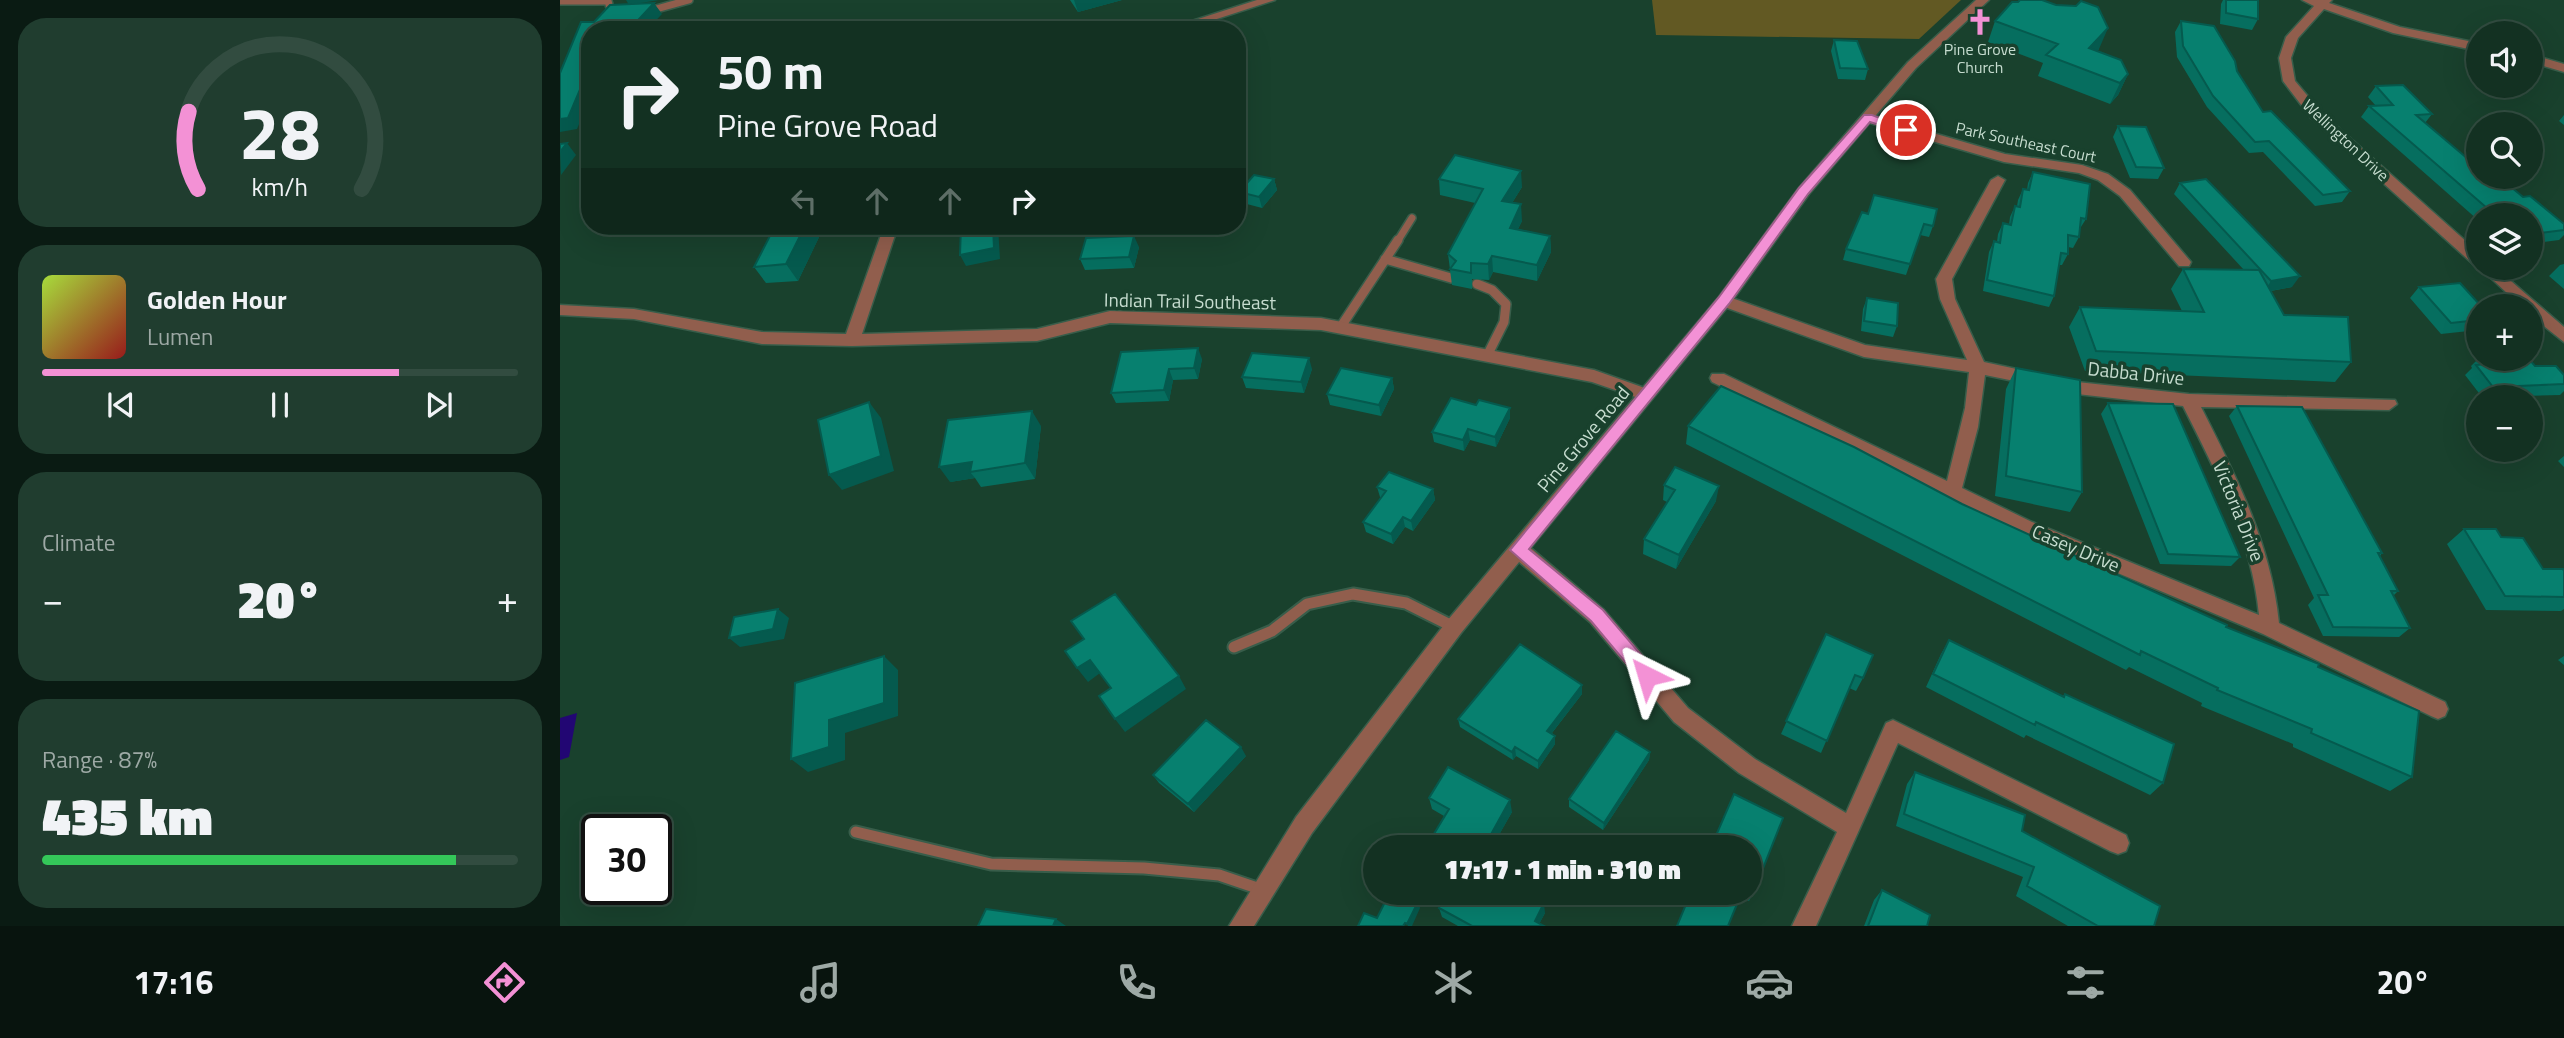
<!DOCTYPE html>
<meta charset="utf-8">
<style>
:root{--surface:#133122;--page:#203d2f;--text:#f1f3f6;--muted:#9da9a5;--line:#324c40;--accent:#f391d5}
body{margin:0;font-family:"Titillium Web",sans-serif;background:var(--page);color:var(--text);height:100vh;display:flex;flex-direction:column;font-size:26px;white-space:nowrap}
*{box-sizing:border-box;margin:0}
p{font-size:23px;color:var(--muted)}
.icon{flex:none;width:38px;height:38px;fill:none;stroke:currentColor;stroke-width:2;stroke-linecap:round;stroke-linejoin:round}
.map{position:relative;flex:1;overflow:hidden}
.panel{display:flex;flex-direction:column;gap:18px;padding:18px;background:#0a1b13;width:560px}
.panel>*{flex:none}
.guide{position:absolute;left:21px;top:21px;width:665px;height:214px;border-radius:28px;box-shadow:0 7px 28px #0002,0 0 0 2px var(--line);background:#133122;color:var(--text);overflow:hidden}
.buttons{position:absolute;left:1906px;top:21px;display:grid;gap:14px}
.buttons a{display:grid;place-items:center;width:77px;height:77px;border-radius:50%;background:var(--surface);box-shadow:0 7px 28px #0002,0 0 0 2px var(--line);font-size:35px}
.speed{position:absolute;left:21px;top:814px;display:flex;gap:14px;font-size:35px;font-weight:700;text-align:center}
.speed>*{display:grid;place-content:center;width:91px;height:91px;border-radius:50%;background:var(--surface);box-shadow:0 7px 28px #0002,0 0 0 2px var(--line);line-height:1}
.speed .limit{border:4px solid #111;border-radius:10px;background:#fff;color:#111}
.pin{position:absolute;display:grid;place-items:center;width:60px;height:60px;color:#fff;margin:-30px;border:4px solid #fff;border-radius:50%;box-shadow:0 2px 7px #0007}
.me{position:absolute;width:77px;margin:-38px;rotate:320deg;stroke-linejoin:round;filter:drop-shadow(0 0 5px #0008)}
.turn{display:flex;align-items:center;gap:24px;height:147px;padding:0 21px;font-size:32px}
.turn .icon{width:91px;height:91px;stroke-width:2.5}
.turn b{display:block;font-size:49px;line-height:60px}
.lanes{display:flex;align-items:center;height:66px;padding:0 21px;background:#0003;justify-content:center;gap:35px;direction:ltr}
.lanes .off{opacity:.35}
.big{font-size:52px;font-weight:800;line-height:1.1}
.panel .card{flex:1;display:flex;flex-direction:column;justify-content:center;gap:10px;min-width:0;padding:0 24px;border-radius:28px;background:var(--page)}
.panel .dial{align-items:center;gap:0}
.dial svg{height:182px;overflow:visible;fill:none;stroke:var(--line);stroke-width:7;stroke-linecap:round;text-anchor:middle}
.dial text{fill:var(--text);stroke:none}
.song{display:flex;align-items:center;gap:21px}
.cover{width:84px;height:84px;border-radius:10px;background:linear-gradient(135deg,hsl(80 70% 55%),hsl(0 70% 35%))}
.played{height:7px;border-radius:4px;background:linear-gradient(90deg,var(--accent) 75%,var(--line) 75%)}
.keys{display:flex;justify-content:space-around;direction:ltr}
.heat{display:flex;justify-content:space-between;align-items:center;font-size:38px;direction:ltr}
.charge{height:10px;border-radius:5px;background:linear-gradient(90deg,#34c759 87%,var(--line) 0)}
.trip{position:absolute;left:803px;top:835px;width:399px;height:70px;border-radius:35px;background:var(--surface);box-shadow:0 7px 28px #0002,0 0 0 2px var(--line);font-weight:800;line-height:70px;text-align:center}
.dock{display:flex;height:112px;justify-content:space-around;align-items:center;background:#08140e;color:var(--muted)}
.dock .icon{width:49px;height:49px}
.dock .current{color:var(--accent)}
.dock b{font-size:32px;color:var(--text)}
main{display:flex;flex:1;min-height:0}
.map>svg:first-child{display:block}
</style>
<main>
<section class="panel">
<div class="card dial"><svg viewBox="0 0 100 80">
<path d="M14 69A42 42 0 1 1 86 69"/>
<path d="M14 69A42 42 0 0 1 10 35" stroke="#f391d5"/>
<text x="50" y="56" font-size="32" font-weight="700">28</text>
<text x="50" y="72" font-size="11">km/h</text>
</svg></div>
<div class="card">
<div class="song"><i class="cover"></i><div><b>Golden Hour</b><p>Lumen</p></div></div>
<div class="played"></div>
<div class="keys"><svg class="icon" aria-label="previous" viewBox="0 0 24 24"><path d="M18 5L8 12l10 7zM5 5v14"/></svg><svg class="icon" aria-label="pause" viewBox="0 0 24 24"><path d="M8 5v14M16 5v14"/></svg><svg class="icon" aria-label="next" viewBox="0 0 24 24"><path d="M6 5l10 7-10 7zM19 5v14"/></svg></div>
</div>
<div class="card"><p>Climate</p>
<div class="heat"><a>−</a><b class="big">20°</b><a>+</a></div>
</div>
<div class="card"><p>Range · 87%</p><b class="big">435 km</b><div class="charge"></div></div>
</section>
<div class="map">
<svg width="2004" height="926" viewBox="0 0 2004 926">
<rect width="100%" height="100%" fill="#19412d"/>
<!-- green -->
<path fill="#625923" d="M1092,0H1401L1359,39L1096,35Z"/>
<!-- water -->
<path fill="#220673" d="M17,713L9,757L0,760V718Z"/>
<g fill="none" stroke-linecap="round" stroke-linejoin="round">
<defs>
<path id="service-far2" d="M0,1H48L50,8L60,11
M89,11L129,0
M837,242L852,218"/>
<path id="service-far1" d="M825,259L891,278
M917,284L932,290L946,304L944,322L927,356
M780,328L838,240"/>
<path id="service" d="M674,647L712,631L747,604L793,594L846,603L894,627
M296,832L431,864L584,868L659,875L703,890"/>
<path id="minor" d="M697,0H715L623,30H604Z
M1742,0H1772L1769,3L1840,27L1918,43V51L1833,33L1764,9L1738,38L1731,58L1735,81L1762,113L1918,252V265L1913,264L1752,119L1723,81L1719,58L1726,37L1754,6Z
M1970,54L2004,64V72L1970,62Z
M1308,114L1445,154L1522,165L1548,174L1570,190L1631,262L1629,266H1619L1560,196L1538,180L1519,173L1444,162L1303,121V115Z
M1438,176L1445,180L1392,279L1395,299L1424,362L1517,382L1629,394L1835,400L1837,404L1829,410L1641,407C1676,476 1711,544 1719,623L1885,702L1888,709L1885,716L1878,719L1871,716L1703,634L1460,532L1152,382L1150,378L1152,374H1164L1387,481L1405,408L1409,372L1304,357L1159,305L1156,301L1164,296L1169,297L1305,345L1407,360L1380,299L1376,279L1431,180ZM1425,375L1517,394L1623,406C1656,472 1692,539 1699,615L1472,522L1402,488L1418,427Z
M324,226H338L302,334L477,329L550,311L761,318L1034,370L1093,391L1095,395L1087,401L1032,382L761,330L550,323L477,341L292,346L202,344L74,319L0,315V305L74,309L202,332L286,334Z
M1920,268H1936L2004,327V342L1970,315V306H1961Z
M959,542L966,544L1044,610L1128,708L1195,759L1286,813L1326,723L1333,720L1566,835L1569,843L1566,851L1558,854L1550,851L1338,743L1256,926H1232L1277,832L1179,773L1114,722L1030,622L952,556L950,550L952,544Z"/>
<path id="tertiary" d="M1416,0H1429L1356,68L1249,194L1169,305L901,633L752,833L694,926H669L736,817L887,621L1159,297L1239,188L1348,62Z"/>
</defs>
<!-- service-far2 casing -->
<use href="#service-far2" stroke="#385d4a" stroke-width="10"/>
<!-- service-far1 casing -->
<use href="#service-far1" stroke="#385d4a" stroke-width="12"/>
<!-- service casing -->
<use href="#service" stroke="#385d4a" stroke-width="15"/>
<!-- minor casing -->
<use href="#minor" stroke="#385d4a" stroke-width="3"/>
<!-- tertiary casing -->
<use href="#tertiary" stroke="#385d4a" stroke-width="3"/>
<!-- service-far2 -->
<use href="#service-far2" stroke="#915e4d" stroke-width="7"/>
<!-- service-far1 -->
<use href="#service-far1" stroke="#915e4d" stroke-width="9"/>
<!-- service -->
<use href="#service" stroke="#915e4d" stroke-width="11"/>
<!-- minor -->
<use href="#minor" fill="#915e4d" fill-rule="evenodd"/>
<!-- tertiary -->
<use href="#tertiary" fill="#915e4d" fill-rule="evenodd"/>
</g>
<!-- wall -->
<path fill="#066e5f" d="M510,0H562L518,12Z
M1663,0H1698V19L1692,30L1660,24L1661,4Z
M1435,21L1539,49L1537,51L1568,74L1558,95L1550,104L1478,76L1483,63L1428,42Z
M1621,21L1677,71L1703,112L1790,191L1782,202L1755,206L1703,152L1689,153L1647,107L1617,57L1615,32Z
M1274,40L1308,69L1305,80L1278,79L1271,51Z
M1816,86L1872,114L1865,123L1908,159L2004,224V235L1999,240L1970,244V215H1918V220L1801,117L1809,106H1816L1808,97Z
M2004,115V125L1999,121Z
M1558,126L1604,168L1598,179L1570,178L1553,137Z
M1473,172L1526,219L1519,230V237L1513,248L1508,247V254L1502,265H1499L1494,296L1489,307L1423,291L1429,252L1434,241L1437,242L1438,234L1443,223L1449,225L1450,217L1455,206H1457L1458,200L1463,189L1467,190L1468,183Z
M714,179L717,190L702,208L683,203L679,192Z
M879,179L962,187L952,203L962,221L958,229L990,236L991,252L977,281L933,272L929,280L912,279V289L892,285L888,254L915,203L880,195Z
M1620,183L1732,287L1711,291L1724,315L1791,362L1775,382L1525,371L1509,327L1520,307L1622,311L1611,289L1623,269L1684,270L1614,194Z
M1302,212L1373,226L1369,237L1360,235L1346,275L1283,260L1286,249Z
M261,233L238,281L206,283L194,267Z
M579,247L574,268L525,270L520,259Z
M2004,264V289L1989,276L2000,265Z
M1859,287L1918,306V330L1881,334L1850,298Z
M1307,298L1337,326L1333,337L1301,331L1303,309Z
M561,352L642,359L638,379L613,380L609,401L556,403L551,393Z
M1918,359H1969L1975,366L2004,375V391L2000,395L1922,397L1905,375L1912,368L1911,366Z
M1456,368L1522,492L1510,512L1435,496L1446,389Z
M752,369L744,393L686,388L682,377Z
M832,378L834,389L821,416L770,405L767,394Z
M1548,403L1680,557L1671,566L1600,564L1541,414Z
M1677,406L1822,553L1820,556L1838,591L1833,596L1850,628L1839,637L1763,636L1748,605L1754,598L1669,416Z
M950,418L936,447L910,440L904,451L874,442L872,432Z
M481,426L475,479L421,487L415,478L390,482Z
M1128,426L1402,504L1666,627L1758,667L1852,777L1830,791L1733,747V744L1641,706L1642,703L1569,667L1566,670L1126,444Z
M2004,456V467L1998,461Z
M1104,485L1156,501L1116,569L1083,554L1084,539L1107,502L1103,500Z
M817,487L873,489L875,500L853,531L845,527L833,544L806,532L803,522L821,498L820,497Z
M1904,529L1941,537L1983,569L2004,571V609L2001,611L1926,610L1887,544Z
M1266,634L1303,678L1296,691L1289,688L1261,753L1221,734Z
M1389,640L1503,696L1505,694L1603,783L1590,795L1466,735L1464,738L1366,687L1381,654Z
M2004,656V665L1998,660Z
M1022,694L992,733L995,736V744L978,769L956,756L953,760L900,727L898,719Z
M1090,752L1089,760L1043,830L1009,807V799Z
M686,756L634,812L599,783L593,775Z
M1355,772L1462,831L1594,926H1508L1456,896L1463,877L1336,826L1347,784Z
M869,798L952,812L932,847H866L884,816L872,809Z
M1190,847L1194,891L1189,901L1180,897L1131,892H1190Z
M1322,890L1367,926H1304L1314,900Z
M879,908L985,913L979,924L984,926H898L882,917Z"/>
<!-- shaded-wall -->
<path fill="#055a4e" d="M66,0H99L69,5Z
M514,0H562L518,12Z
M94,3L102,14L87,30H69Z
M1548,28L1539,49L1520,69L1529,48Z
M30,66V98L17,129L0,132V119Z
M1568,74L1558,95L1550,104L1560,83Z
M7,143L16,155L1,175L0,152Z
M961,171L962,187L943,217L942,201Z
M714,179L717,190L702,208L699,197Z
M961,204L962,221L950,244V228Z
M245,226H256L261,233L238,281L226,264Z
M433,226H438L440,259L406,266L400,255Z
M574,236L579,247L574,268L569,257Z
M990,236L991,252L977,281V265Z
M932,256L933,272L929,280L928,264Z
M1740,276L1732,287L1704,292L1711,281Z
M638,348L642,359L638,379L634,368Z
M749,358L752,369L744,393L741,382Z
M609,369L613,380L609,401L604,390Z
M832,378L834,389L821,416L819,405Z
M309,402L321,418L334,471L282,490L269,475Z
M950,408V418L936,447L935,437Z
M472,411L481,426L475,479L465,463Z
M908,429L910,440L904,451L903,440Z
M412,462L410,472L415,478L390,482L379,467Z
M1159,486L1156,501L1116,569L1119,555Z
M873,489L875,500L853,531L851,521Z
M843,517L845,527L833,544L831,534Z
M218,609L229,618L224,639L180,647L169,638Z
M324,656L338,670V716L285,733V760L248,772L231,759Z
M530,660L540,673L528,682L517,668Z
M619,676L626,689L565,732L555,719Z
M1022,685V694L987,739V731Z
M995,736V744L978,769V761Z
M681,747L686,756L634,812L628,804Z
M955,747L956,756L953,760L952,752Z
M1090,752L1089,760L1043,830L1044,823Z
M950,800L952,812L932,847H924Z
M858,902L860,908L852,926H848L847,924Z
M984,903L985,913L978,926L975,921Z
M496,919L506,926H493Z"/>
<!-- building -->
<path fill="#07806f" stroke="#055a4e" stroke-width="2" d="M1460,0H1482L1496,5L1516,6L1521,1L1538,7L1548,28L1529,48L1561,60L1568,74L1560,83L1486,55L1498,44L1435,21L1452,2H1458Z
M1666,0H1698V19L1666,13Z
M94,3L69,30H30V66L8,118L0,119V73L21,22H34L50,5Z
M1621,21L1654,26L1675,61L1677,71L1703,112L1711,111L1790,191L1763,195L1709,141L1695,142L1653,96L1623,46Z
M1274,40L1297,41L1308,69L1280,68Z
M1843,85L1872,114L1856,115L1908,159L1917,158L1918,159V177H1939L1963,197L1970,196L2004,224V230L1980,233L1970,224V215H1935L1809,106L1833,105L1816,86Z
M1558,126L1586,127L1604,168L1576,167Z
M7,143L0,152V144Z
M895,155L961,171L942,201L961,204L950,228L990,236L977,265L932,256L928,264L911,263V273L890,269L896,261L888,254L923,189L879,179Z
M1473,172L1530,184L1526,219L1521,218L1519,237L1508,235V254L1501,253L1494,296L1427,280L1434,241L1440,243L1443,223L1451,225L1455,206L1460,207L1463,189L1469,190Z
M694,175L714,179L699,197L679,192Z
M1646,179L1740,276L1711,281L1620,183Z
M1314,195L1377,209L1373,226L1364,224L1350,264L1286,249L1302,212L1308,214Z
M215,226H245L226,264L194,267Z
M401,226H433L434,248L400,255Z
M574,236L569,257L520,259L526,238Z
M1623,269L1699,270L1724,315L1788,317L1791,362L1536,351L1520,307L1644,312Z
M1900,283L1921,306H1918V320L1891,323L1859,287Z
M1307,298L1338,303L1337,326L1304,321Z
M638,348L634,368L609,369L604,390L551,393L561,352Z
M692,353L749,358L741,382L682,377Z
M1924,359H1969L1975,366H1996L2004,375V384L1933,387L1916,365L1928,364Z
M781,368L832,378L819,405L767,394Z
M1456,368L1520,380L1522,492L1446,476Z
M1161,386L1294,447L1402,504L1667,625L1666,627L1759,664L1758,667L1859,711L1852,777L1751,733L1752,729L1657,690L1658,688L1581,651L1580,655L1128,426Z
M891,398L916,405L919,400L950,408L935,437L908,429L903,440L872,432Z
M309,402L321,456L269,475L258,420Z
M1548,403L1613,404L1680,557L1608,554Z
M1677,406L1742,407L1822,553H1818L1838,591H1831L1850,628L1773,627L1758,595H1768Z
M472,411L465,463L410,472L412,462L379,467L388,420Z
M1115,467L1159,486L1119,555L1084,539L1115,490L1104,485Z
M829,472L873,489L851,521L843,517L831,534L803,522L826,491L817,487Z
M1904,529H1936L1941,537L1963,538L1983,569H2003L2004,571V597L1945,596Z
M555,594L619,676L555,719L539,696L551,688L530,660L517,668L505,651L524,639L511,621Z
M218,609L213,629L169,638L174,617Z
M1266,634L1313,655L1303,678L1295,675L1267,741L1226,721Z
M1389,640L1504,697L1505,694L1614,744L1603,783L1476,722L1475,725L1373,674Z
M960,644L1022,685L987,731L995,736L978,761L955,747L952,752L898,719Z
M324,656V703L269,720V747L231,759L235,683Z
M646,720L681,747L628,804L593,775Z
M1056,731L1090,752L1044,823L1009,799Z
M888,767L950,800L924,847H866L889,809L869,798Z
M1355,772L1465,815L1462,831L1600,906L1594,926H1538L1467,886L1474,867L1344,814Z
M1174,794L1223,818L1194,891L1190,889V847H1151Z
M1322,890L1370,915L1367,926H1308Z
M830,892H836L858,902L847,924L845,923L843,926H798L804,913L817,918Z
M888,892H965L984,903L975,921L984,926H912L879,908Z
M1131,892H1182L1168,926H1117Z
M426,909L496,919L493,926H418Z"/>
<!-- route -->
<path fill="#f391d5" stroke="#9e5e8a" stroke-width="2" d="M1304,115H1312L1352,130L1346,134L1310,122L1248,194L1169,304L969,549L1043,610L1094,670L1097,676L1094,681H1081L1031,621L950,550L1159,297L1239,188Z"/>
<!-- icons -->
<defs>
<symbol id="church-bare" viewBox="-9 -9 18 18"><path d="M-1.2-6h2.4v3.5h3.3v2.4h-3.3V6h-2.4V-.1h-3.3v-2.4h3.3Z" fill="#f391d5" stroke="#19412d" stroke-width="2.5" paint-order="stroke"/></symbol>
</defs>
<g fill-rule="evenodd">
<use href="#church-bare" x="1401" y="3" width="38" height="38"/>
</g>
<g text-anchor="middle" stroke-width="7" stroke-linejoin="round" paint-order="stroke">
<!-- far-poi labels -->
<g font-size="16" fill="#c6dccf" stroke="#19412d">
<text x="1420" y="55">Pine Grove<tspan x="1420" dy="18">Church</tspan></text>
</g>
<!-- far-street labels -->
<g font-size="16" fill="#c6dccf" stroke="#19412d">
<text transform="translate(1786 140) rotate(43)" y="6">Wellington Drive</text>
<text transform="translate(1466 142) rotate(12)" y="6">Park Southeast Court</text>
</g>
<!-- street labels -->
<g font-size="19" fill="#c6dccf" stroke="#19412d">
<text transform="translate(630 301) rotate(1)" y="7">Indian Trail Southeast</text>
<text transform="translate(1576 373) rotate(6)" y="7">Dabba Drive</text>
<text transform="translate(1023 439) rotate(-50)" y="7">Pine Grove Road</text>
<text transform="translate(1679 511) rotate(68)" y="7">Victoria Drive</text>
<text transform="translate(1516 548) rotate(23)" y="7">Casey Drive</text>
</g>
</g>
</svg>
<div class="buttons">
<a><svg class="icon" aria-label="sound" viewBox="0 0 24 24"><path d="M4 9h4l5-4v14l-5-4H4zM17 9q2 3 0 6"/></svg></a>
<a><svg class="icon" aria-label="search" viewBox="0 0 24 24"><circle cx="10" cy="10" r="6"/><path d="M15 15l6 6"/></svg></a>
<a><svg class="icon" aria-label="layers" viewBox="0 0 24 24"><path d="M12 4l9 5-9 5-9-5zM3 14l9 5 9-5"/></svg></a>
<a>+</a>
<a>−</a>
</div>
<div class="speed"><div class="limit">30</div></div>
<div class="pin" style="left:1346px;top:130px;background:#d93025"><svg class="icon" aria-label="arrive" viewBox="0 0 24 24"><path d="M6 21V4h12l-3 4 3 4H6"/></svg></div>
<svg class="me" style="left:1087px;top:676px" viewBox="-20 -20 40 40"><path d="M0-17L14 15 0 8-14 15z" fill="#f391d5" stroke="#fff" stroke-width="4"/></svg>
<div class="trip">17:17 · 1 min · 310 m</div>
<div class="guide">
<div class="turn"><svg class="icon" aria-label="right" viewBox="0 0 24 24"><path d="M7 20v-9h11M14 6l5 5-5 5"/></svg><div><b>50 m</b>Pine Grove Road</div></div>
<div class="lanes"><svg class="icon off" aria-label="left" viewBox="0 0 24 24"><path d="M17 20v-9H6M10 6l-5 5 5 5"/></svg><svg class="icon off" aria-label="ahead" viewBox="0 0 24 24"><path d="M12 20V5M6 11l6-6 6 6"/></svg><svg class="icon off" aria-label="ahead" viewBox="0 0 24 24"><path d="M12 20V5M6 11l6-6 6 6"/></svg><svg class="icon" aria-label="right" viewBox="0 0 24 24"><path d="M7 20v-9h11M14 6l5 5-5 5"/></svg></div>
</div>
</div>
</main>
<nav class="dock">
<b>17:16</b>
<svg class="icon current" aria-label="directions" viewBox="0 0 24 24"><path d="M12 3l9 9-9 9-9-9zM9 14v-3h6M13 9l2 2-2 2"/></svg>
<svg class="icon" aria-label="music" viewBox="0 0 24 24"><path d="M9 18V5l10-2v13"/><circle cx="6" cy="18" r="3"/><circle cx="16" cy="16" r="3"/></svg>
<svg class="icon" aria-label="phone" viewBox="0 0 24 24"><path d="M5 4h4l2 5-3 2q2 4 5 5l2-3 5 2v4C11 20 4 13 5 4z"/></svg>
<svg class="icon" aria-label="climate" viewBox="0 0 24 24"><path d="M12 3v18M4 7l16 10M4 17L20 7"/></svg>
<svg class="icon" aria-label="car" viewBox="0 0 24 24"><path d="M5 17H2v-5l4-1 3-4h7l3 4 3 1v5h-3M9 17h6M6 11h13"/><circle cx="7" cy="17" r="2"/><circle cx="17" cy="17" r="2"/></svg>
<svg class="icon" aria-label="filters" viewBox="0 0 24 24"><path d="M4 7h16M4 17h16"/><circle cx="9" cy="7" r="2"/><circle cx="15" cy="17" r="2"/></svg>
<b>20°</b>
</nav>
